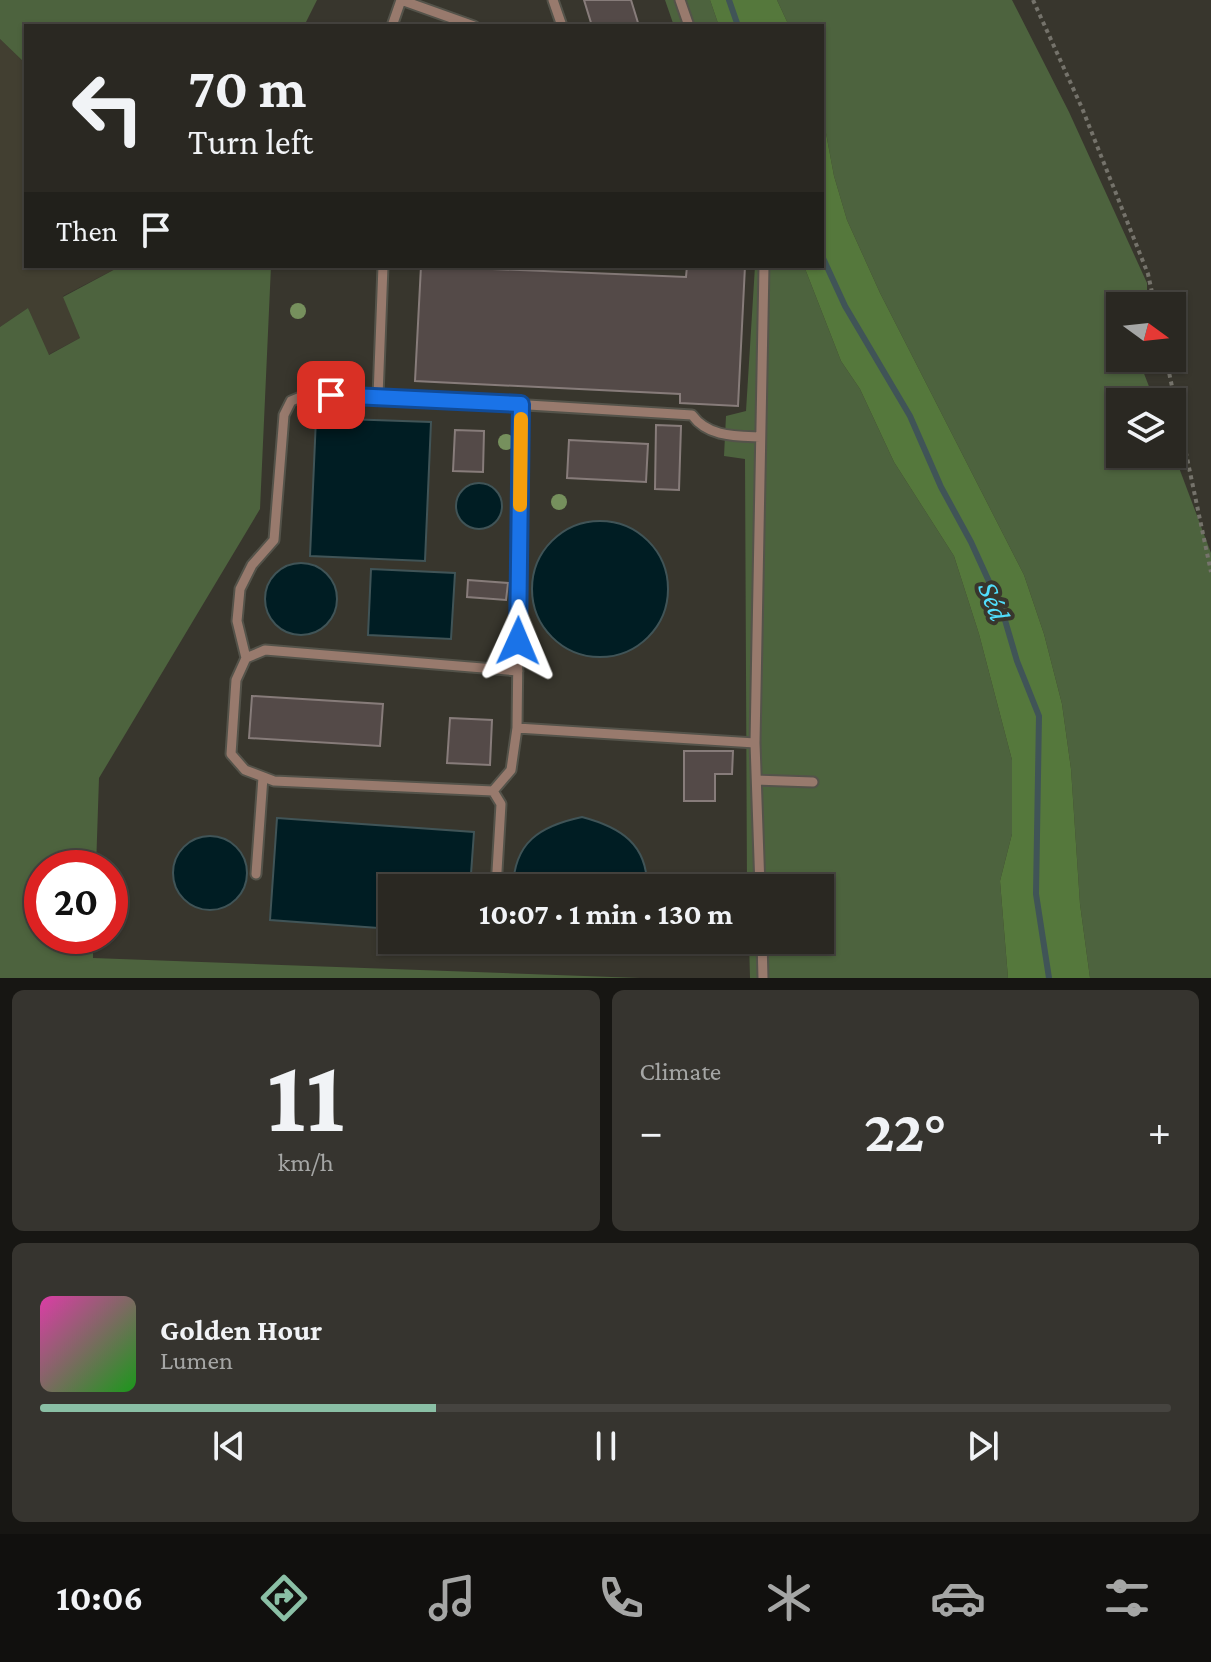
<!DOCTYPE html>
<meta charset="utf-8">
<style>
:root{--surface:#2a2822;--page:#36342f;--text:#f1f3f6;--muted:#a5a6a5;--line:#464440;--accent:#8abfa5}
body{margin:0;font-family:"Crimson Pro",serif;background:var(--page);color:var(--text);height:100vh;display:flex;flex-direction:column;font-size:30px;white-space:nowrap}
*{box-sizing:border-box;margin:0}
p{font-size:26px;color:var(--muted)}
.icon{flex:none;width:44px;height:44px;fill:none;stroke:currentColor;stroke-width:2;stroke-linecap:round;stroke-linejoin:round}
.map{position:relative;height:978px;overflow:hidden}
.drawer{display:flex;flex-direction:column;gap:12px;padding:12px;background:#171613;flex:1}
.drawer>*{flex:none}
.banner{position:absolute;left:24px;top:24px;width:800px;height:244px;border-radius:0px;box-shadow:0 2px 6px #0004,0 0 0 2px var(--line);background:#2a2822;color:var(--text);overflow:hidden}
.needle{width:52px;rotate:105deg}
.buttons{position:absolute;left:1106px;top:292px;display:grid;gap:16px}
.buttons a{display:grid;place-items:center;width:80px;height:80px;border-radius:0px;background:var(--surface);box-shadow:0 2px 6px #0004,0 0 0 2px var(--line);font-size:40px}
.speed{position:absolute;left:24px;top:850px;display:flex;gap:16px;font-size:40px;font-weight:700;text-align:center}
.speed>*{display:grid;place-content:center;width:104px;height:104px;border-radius:50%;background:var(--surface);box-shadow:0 2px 6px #0004,0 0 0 2px var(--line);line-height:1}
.speed .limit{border:12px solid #d22;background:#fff;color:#111}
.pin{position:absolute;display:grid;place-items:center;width:68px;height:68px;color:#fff;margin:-34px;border-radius:16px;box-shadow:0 4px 12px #0006}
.me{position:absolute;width:88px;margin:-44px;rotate:1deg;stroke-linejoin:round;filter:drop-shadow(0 0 6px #0008)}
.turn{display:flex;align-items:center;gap:28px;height:168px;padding:0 32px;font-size:36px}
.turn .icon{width:104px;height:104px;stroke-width:2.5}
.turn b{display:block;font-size:56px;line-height:68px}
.then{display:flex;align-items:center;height:76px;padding:0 32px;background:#0003;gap:16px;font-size:30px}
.big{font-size:60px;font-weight:700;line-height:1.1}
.drawer .tile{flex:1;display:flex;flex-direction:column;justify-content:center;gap:12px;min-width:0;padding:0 28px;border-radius:12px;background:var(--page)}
.drawer .dial{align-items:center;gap:0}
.dial b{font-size:104px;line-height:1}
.song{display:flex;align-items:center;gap:24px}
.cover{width:96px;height:96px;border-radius:12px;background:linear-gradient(135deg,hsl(320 70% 55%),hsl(120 70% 35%))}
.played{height:8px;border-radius:4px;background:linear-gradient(90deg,var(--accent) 35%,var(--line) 35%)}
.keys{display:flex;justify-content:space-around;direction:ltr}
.heat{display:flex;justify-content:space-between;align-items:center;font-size:44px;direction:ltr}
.drawer .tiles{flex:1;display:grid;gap:12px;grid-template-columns:1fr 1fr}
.tile:last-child{grid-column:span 2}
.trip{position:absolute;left:378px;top:874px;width:456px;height:80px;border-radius:0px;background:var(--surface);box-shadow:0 2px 6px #0004,0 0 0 2px var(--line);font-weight:700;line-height:80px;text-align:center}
.tab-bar{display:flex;height:128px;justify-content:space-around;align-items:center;background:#11100e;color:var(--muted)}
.tab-bar .icon{width:56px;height:56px}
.tab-bar .on{color:var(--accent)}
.tab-bar b{font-size:36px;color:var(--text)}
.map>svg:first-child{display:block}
</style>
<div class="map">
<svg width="1211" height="978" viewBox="0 0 1211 978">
<rect width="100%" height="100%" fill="#38362d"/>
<!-- built -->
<path fill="#423f31" d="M0,39L26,64V266H121L63,296L80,338L48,355L28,308L0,327Z"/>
<!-- green -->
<path fill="#4d633e" d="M0,0H317L304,26H26V64L0,39Z
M665,0H710L719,26H674Z
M777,0H1012L1069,112L1147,283V306H1120V358H1138L1155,402H1120V454H1172V449L1211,553V978H1090L1080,904L1071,769L1062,704L1044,634L1024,575L880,293L847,220L834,176L822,112V26H789Z
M121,266H271L260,509L99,778L96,868H42V936H93V958L640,978H0V327L28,308L49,355L80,338L63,297Z
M755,266H804L841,361L860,389L894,462L954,556L979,634L1012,760V834L1000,881L1008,978H750L749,940H820V888H747L745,459L724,456L726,416L746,411Z"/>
<!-- forest -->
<path fill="#55783c" d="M710,0H777L789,26H719Z
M822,112L834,176L847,220L880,293L1024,575L1044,634L1062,704L1071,769L1080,904L1090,978H1008L1000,881L1012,834V760L979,634L954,556L894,462L860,389L841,361L804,266H822Z"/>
<!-- water -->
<path fill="#001d23" stroke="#405457" stroke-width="2" d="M316,418L431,422L425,561L310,556Z
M456 506a23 23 0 1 1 46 0a23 23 0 1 1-46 0Z
M532 589a68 68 0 1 1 136 0a68 68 0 1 1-136 0Z
M265 599a36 36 0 1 1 72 0a36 36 0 1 1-72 0Z
M371,569L455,573L451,639L368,635Z
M582,817C620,827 648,844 647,888H513C514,842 540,826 582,817Z
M277,818L474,832L470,888H392V929L270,920Z
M173 873a37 37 0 1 1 74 0a37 37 0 1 1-74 0Z
M539,940H621C597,958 563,960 539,940Z"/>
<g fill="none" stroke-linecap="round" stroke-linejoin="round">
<!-- stream -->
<path stroke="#405457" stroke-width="6" d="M729,0L738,26
M822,256L845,306L910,416L941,487L971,542L1002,610L1017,661L1039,716L1036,894L1049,978"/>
</g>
<!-- building -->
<path fill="#544a48" stroke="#877c7a" stroke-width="2" d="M584,0H631L639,26H592Z
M421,266L686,277L687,266H745L738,406L680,403V394L415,381Z
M656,425L681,426L679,490L655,489Z
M455,430L484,431L483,472L453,471Z
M569,440L648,444L646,482L567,478Z
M468,580L508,583L506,600L467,597Z
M252,696L383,704L380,746L249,738Z
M450,718L492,720L490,765L447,763Z
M684,751H733L732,774H715V801H684Z"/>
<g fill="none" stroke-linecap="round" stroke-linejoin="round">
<defs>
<path id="lane" d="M401,0L474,26
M553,0L562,26
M680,0L689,26
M392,26L401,0
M383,266L378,396L692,415C708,437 735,436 760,437
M246,658L237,621L240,589L252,565L274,540L284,415L291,401L308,394L378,396
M518,671L265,650L246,658L236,680L231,754L245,770L274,781L493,791L511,770L517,728L521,404
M517,728L755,743
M757,780L813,782
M493,791L501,804L496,888
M256,874L263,777
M760,888L755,743L764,266
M762,940L763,978
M493,949L494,940"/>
</defs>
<!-- lane casing -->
<use href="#lane" stroke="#54534a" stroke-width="13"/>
<!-- path -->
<path stroke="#75736b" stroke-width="4" stroke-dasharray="4 4" stroke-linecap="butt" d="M1033,0L1082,108L1148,274L1155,306
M1166,358L1211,572"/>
<!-- lane -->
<use href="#lane" stroke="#987a6d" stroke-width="9"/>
</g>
<!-- trees -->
<g fill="#76905d">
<circle cx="298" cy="311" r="8"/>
<circle cx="506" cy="442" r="8"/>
<circle cx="559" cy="502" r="8"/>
</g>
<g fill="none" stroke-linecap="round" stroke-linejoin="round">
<defs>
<path id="route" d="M331,395L521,404L518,641"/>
</defs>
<!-- route casing -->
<use href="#route" stroke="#114b97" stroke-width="20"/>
<!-- route -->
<use href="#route" stroke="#1a73e8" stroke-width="14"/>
<!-- slow -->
<path stroke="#f59e0b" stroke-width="14" d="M520,505L521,419"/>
</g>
<g text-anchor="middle" stroke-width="8" stroke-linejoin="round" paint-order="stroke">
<!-- water labels -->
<g font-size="30" font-style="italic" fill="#51defc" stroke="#38362d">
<text transform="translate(994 601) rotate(69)" y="10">Séd</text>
</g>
</g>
</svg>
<div class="buttons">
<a><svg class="needle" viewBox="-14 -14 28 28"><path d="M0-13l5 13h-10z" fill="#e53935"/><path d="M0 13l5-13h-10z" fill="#a5a6a5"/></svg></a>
<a><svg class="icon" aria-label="layers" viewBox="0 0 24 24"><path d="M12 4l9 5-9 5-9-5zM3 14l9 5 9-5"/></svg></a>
</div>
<div class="speed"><div class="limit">20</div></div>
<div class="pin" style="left:331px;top:395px;background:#d93025"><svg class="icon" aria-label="arrive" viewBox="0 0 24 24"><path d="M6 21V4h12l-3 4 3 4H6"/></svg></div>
<svg class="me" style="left:518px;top:641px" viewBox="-20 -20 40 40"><path d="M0-17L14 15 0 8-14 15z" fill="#1a73e8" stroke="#fff" stroke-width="4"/></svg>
<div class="trip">10:07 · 1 min · 130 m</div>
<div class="banner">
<div class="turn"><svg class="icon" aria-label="left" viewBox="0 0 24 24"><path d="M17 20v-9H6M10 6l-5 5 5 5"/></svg><div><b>70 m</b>Turn left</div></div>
<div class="then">Then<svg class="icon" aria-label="arrive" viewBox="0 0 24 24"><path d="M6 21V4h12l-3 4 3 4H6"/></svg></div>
</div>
</div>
<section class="drawer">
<div class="tiles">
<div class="tile dial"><b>11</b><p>km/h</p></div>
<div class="tile"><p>Climate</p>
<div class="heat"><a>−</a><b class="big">22°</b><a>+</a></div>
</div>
<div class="tile">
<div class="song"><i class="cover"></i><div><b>Golden Hour</b><p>Lumen</p></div></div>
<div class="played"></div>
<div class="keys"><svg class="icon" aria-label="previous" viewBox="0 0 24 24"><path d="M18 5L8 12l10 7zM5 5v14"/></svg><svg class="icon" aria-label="pause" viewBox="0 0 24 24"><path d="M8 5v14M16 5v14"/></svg><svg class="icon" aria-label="next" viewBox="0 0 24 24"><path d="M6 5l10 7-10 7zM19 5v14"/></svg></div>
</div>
</div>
</section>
<nav class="tab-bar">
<b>10:06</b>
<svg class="icon on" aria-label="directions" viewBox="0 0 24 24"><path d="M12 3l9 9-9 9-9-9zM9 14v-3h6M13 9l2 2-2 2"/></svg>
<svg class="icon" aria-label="music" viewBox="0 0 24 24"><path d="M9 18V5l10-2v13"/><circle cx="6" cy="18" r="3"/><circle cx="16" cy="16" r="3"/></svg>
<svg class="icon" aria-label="phone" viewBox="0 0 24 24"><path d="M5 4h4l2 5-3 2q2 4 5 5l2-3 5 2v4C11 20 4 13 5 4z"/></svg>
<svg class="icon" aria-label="climate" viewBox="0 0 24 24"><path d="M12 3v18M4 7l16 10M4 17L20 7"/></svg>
<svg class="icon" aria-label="car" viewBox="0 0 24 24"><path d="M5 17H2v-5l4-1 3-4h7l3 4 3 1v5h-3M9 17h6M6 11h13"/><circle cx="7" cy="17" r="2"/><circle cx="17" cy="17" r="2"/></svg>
<svg class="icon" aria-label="filters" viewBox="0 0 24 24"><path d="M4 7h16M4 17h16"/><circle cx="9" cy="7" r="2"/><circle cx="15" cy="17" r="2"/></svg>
</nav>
